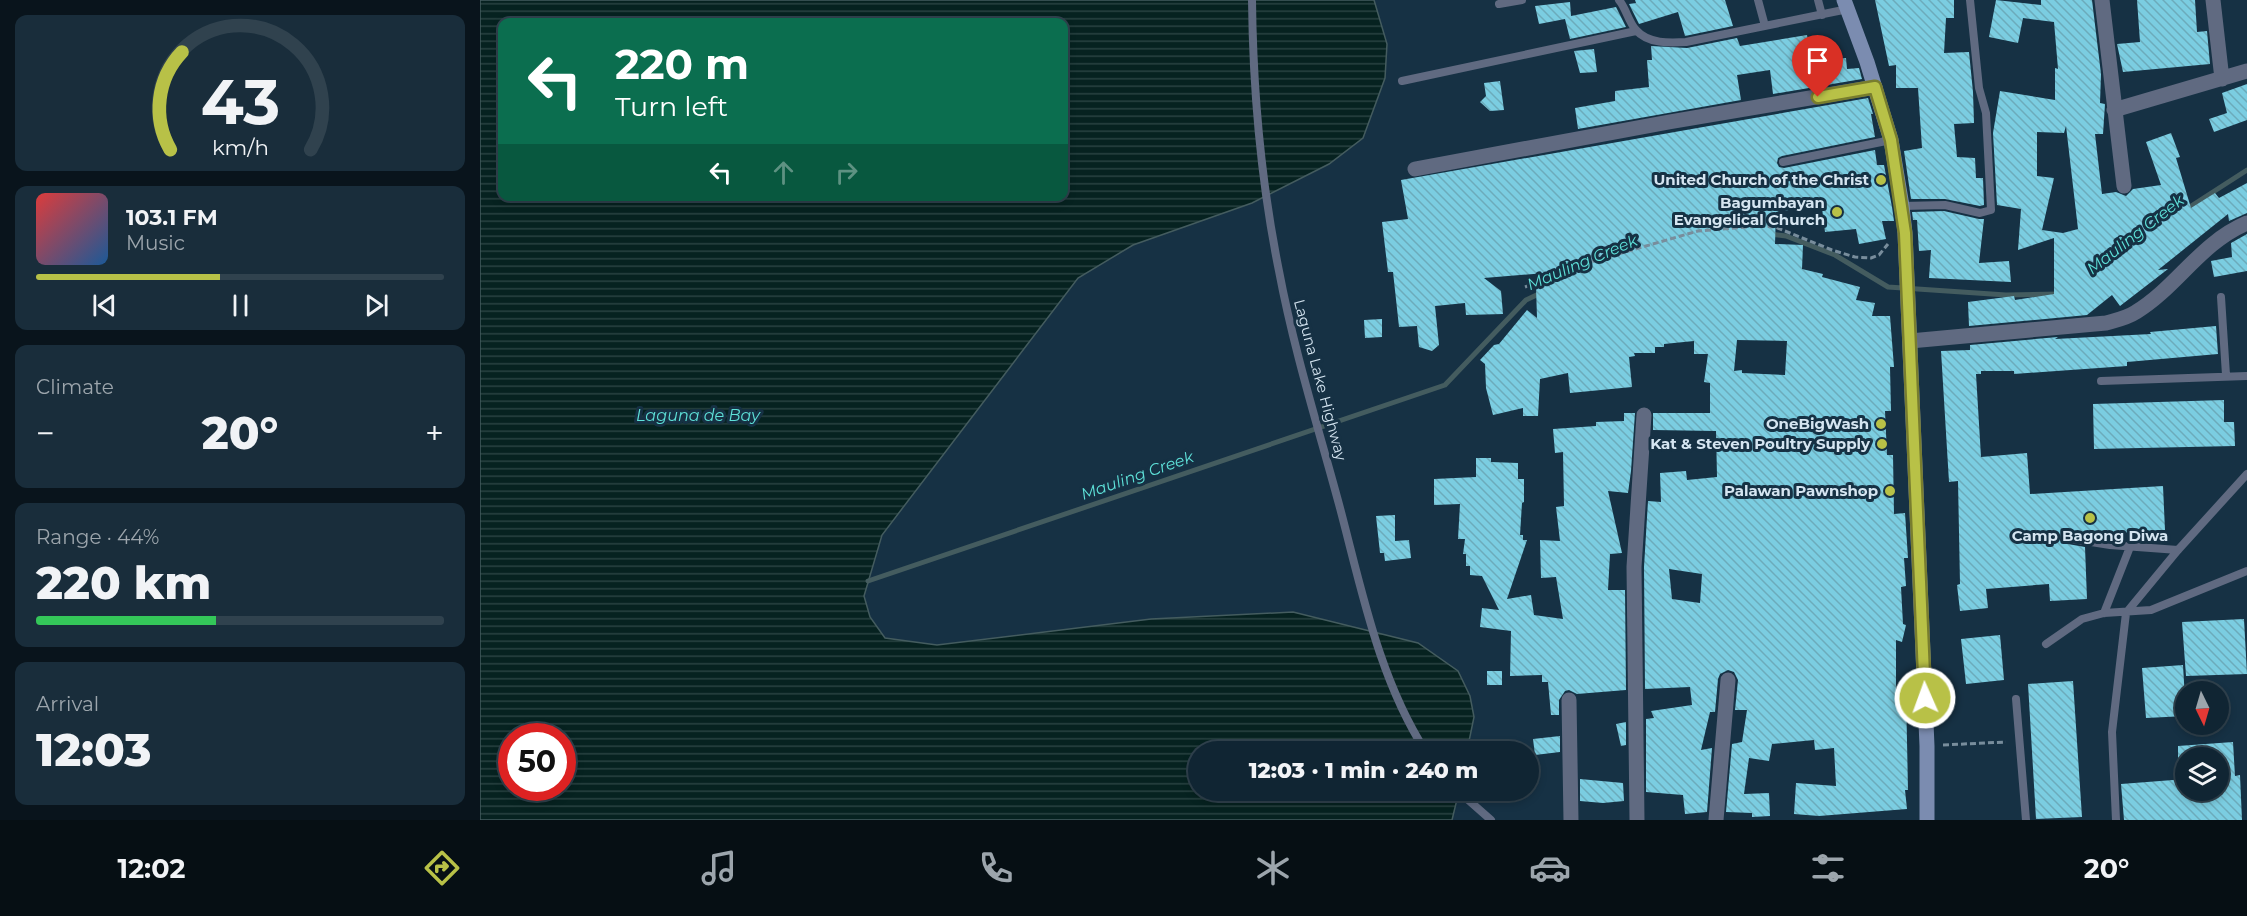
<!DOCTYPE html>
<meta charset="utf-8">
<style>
:root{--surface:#102533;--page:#192d3b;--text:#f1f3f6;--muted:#9ca5ac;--line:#30424e;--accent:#b8c147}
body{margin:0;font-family:Montserrat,sans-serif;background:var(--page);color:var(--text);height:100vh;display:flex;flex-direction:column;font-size:22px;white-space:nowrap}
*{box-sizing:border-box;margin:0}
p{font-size:20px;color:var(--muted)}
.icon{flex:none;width:33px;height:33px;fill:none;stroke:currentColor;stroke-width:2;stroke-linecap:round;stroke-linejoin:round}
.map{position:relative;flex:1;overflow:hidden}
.panel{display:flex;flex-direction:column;gap:15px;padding:15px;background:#09141c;width:480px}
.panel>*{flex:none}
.hud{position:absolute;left:18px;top:18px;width:570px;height:183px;border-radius:12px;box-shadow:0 3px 9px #0003,0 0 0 2px var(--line);background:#0b6e4f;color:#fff;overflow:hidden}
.needle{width:39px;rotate:175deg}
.fabs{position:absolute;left:1695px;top:681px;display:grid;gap:12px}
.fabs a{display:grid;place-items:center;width:54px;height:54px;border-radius:50%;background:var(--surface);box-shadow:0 3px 9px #0003,0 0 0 2px var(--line);font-size:30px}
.speed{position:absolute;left:18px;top:723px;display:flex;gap:12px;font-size:30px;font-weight:700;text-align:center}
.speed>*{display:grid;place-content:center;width:78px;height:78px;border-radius:50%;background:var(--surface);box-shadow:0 3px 9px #0003,0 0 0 2px var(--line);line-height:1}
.speed .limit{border:9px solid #d22;background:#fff;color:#111}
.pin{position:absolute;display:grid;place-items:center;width:51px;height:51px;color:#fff;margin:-62px -26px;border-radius:50% 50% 50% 0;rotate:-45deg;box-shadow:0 0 6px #0007}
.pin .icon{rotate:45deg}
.me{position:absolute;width:66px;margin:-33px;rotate:358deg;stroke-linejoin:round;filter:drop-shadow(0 0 4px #0008)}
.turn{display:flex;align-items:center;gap:21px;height:126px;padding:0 18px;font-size:27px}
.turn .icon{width:78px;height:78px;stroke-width:2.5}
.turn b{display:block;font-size:42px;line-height:51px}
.lanes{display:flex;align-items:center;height:57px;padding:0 18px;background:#0003;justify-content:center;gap:30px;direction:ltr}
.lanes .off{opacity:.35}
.big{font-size:45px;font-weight:800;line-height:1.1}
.panel .card{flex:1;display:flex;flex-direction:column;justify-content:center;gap:9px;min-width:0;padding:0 21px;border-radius:12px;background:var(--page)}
.panel .dial{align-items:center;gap:0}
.dial svg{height:156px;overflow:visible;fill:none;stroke:var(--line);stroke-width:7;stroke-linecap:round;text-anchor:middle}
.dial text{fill:var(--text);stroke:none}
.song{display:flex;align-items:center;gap:18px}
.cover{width:72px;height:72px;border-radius:9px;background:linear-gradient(135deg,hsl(0 70% 55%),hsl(210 70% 35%))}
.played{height:6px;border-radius:3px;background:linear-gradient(90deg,var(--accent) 45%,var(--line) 45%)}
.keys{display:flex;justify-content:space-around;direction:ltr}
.heat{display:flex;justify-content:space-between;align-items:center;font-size:33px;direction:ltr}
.charge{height:9px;border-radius:4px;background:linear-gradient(90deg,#34c759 44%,var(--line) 0)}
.trip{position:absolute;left:708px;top:741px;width:351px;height:60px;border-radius:30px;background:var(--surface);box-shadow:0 3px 9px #0003,0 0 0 2px var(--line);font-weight:800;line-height:60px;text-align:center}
.tab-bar{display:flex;height:96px;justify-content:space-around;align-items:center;background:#060f14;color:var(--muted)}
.tab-bar .icon{width:42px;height:42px}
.tab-bar .selected{color:var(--accent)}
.tab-bar b{font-size:27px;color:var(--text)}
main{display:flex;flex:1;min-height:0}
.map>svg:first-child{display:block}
</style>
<main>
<section class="panel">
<div class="card dial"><svg viewBox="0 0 100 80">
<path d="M14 69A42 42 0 1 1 86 69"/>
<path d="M14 69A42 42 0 0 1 20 19" stroke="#b8c147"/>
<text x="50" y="56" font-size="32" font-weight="700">43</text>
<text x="50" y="72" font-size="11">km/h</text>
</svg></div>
<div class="card">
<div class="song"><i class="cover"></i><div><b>103.1 FM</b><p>Music</p></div></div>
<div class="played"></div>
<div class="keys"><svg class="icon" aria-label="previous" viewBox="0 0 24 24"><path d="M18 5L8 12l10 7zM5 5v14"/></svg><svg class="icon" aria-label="pause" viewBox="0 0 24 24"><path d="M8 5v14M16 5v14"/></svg><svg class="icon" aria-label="next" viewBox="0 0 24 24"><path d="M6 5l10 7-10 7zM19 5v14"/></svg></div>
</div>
<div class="card"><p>Climate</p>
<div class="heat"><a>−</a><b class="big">20°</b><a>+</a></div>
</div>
<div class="card"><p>Range · 44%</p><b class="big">220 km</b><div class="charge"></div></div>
<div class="card"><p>Arrival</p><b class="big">12:03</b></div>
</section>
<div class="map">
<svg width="1767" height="820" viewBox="0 0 1767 820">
<defs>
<pattern id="water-rules" width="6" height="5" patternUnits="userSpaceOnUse" patternTransform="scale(1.5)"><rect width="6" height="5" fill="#062220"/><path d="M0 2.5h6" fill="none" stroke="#294241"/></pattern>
<pattern id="building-back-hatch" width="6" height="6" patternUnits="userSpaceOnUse" patternTransform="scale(1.5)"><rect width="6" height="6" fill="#7bcde1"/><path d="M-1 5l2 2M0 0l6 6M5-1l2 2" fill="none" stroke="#6cabbb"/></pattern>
</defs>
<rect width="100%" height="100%" fill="#163144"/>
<!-- water -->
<path fill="url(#water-rules)" stroke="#445c5f" stroke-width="1.5" fill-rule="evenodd" d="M0,0H894L907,44L905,78L883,138L849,164L772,203L653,245L598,278L402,535L384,596L390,617L405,638L457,645L671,619L813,612L938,643L978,671L990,696L994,717L987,751L718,752V790L979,791L972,820H0ZM22,22H584V196H22ZM32,736H82V788H32Z"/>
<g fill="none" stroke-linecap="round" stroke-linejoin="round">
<!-- stream -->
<path stroke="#445c5f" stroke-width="5" d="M1705,210L1767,170
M1289,234L1306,236L1355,255L1408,287L1526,295L1579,294
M388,581L965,385L1046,300L1063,292"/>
</g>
<!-- building -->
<path fill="url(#building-back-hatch)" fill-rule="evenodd" d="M1155,0H1245L1253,26L1205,36L1198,12L1159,24L1149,4L1156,3Z
M1395,0H1474V18H1466L1464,53L1489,52L1493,92L1494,123L1474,124L1477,157L1495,158L1496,178H1503L1504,205L1500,206L1465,199H1431L1424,151L1442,148L1438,88H1416V65L1409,66Z
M1516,0L1561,5V0H1612L1621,74L1620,103L1625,104L1623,134H1615L1622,194L1636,192L1646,196L1653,189L1681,185L1666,142L1691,133L1700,157L1696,158L1711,208L1735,193L1739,198L1767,183V213L1749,221L1748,214L1678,270L1688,269L1640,306L1632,295L1607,315L1489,326L1488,302L1534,296L1535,300L1574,294V238L1538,250L1541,209L1517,205L1513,133L1520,91L1575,100V68L1578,69L1574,22L1543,18L1538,43L1509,37ZM1586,126L1598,229L1583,233L1562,230L1574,178L1557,176V132L1584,133Z
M1657,0H1715L1717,32L1727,31L1730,64L1643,72L1637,44L1660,42Z
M1090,2L1091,16L1136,7L1146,27L1090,39L1085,19L1059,24L1055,6Z
M1327,35L1332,60L1366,58L1367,69L1379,68L1382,79L1293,94L1290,70L1257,75L1261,100L1098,129L1095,108L1135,101V91L1169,87L1167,60H1172L1171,46L1207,48L1257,38L1260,46Z
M1114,49L1117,72L1100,73L1094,51Z
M1020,81L1024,110L1010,111L1000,102L1006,96L1004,83Z
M1767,84V120L1734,132L1729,119L1747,113L1742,93Z
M1388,98L1393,114H1391L1395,137L1302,156L1298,158L1297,163L1299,167L1304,168L1395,150L1397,165H1404L1412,207L1414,221H1402L1406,239L1379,244L1376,229L1345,232L1342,208L1333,209V206L1296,212L1295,244L1323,245L1322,269L1343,274L1342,277L1380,287L1376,300L1395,303L1392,316H1410L1414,367H1410L1411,411H1405L1407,455H1413L1414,514L1425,513L1428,558H1424L1426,586L1421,587L1423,624L1426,625L1422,642L1416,640V691H1426L1428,790H1425L1427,809L1339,816L1314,814L1316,783L1356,786L1354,748L1335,750L1334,740L1292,744L1289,761L1269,758L1264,794L1289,793L1290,816L1272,817V813L1246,812L1252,744L1262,742L1267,710H1255L1258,680L1254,672L1248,670L1240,674L1238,679L1235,712H1230L1221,750L1232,748L1227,812L1205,814L1203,795L1166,792V719L1174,718L1171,711L1212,705L1210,687L1165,689L1164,567L1168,501L1181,502L1180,473L1206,471L1207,480L1237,477L1236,431L1173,430V413H1230V383L1224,382L1228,354H1214V341L1184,344V347H1175V353H1154L1155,356L1149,357L1152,387L1090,393L1088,373L1060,379L1058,416H1043V408L1013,415L1006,388L1005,364L1000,360L1014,345L1019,344L1047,310L1057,318L1056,287L1066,273L1004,278L1021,291L1023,314L986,315L985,303L955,306L959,345L952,351L939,347L937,326L919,327L913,272H908L902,222L928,219L921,180ZM1257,340L1307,341L1305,375L1262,373V370L1254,371ZM1189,569L1222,574L1220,603L1192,599Z
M1464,211L1499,219H1504L1499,263L1529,261L1531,282L1449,278L1451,250L1439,251L1437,220H1433L1432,212Z
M1767,234V271L1734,277L1731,261L1752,257L1751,243Z
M902,319V337L885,338L884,320Z
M1736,326L1738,354L1647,362V366L1534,374V371H1501V374H1496L1501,457L1547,453L1550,494L1683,486L1685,530L1606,535L1587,532L1581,534L1580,540L1582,543L1605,547L1607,599L1570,601L1569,584L1506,589L1508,608L1480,611L1477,585L1480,584L1478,481L1469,482L1461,351L1490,350V345L1578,337L1575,339L1671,334L1670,332Z
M1744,400V422H1754L1755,446L1614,449L1613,404Z
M1144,413H1155L1151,471L1148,493L1128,491L1142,553L1130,554L1128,590H1145L1146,690L1097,694L1089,690L1085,691L1079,700V715H1071L1068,682H1062V675L1030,676L1031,631L1000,627L1002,608L1019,610L1002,576L990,575V566H986V554H983L985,539H978L980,504L954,505V479L996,477V458H1011V462L1038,463V479H1044V502L1042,503L1040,535H1043V540H1047L1027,599L1051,595L1054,615L1083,619L1076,577L1061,578L1060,540L1080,541L1076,507L1084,506L1083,452L1075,453L1073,429L1116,426V422L1144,421Z
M915,515V541L929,540L931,558L905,561L904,553H900L896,516Z
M1764,619L1767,674L1706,676L1702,622Z
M1520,635L1524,680L1486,684L1481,639Z
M1703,665L1706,716L1666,718L1662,668Z
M1007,671H1022V685H1007Z
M1593,681L1602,817L1556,819L1548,684Z
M1146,722V745L1141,746L1136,724Z
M1080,736V752L1055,755L1053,739Z
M1753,742L1755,776L1760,775L1762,820H1644L1641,784L1706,779V790H1738V758H1698V746Z
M1100,779L1143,783L1144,801L1123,803L1100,801Z"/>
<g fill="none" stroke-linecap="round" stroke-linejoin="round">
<!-- path -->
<path stroke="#788d9c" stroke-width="3" stroke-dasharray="6 3" stroke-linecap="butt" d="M1045,287L1100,265L1218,231L1280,226L1295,227L1352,250L1375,257L1391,258L1399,255L1408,244
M1463,745L1526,742"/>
<!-- lane -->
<path stroke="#606a81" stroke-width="8" d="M772,0C773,91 781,182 799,271C814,351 839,430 860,508C882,591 899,679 946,752
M1139,0C1146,8 1148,21 1156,30C1168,44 1190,43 1206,42L1368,9
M1278,0L1285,26
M1338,0L1342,15
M1019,4L1042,0
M922,81L1156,31
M1303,162L1411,140
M1422,206L1465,205L1500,213L1511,210L1506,113L1499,88L1490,0
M1741,297L1746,375
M1621,381L1767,376
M1586,538L1630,545L1698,550
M1624,613L1650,547
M1566,644L1602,619L1624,613L1671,610L1767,571
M1536,699L1546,820
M977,790L1011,820
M1636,820L1632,732L1646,613L1698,550L1767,474"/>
<!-- street -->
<path stroke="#606a81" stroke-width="15" d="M1622,0L1644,186
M1733,0L1742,79
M1634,110L1767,71
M935,169L1189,122L1395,87
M1430,341L1626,323C1637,320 1647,318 1656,312C1697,287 1720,243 1767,223
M1089,700L1091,820
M1157,820L1154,567L1164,415
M1236,820L1248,680"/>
<!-- secondary -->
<path stroke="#7b8cb0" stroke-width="15" d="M1364,0L1387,62L1411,140L1422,206L1425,233L1447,746V820"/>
</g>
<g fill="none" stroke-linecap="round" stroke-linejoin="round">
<defs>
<path id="route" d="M1338,97L1395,87L1411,140L1425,233L1445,698"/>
</defs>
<!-- route casing -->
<use href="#route" stroke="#787d2e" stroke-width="15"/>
<!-- route -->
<use href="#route" stroke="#b8c147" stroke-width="10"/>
</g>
<!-- markers -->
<g fill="#b8c147" stroke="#163144" stroke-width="2">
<circle cx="1401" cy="180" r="6"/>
<circle cx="1357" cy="212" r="6"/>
<circle cx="1401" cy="424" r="6"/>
<circle cx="1402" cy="444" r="6"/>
<circle cx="1410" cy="491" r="6"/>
<circle cx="1610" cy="518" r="6"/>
</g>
<g text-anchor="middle" stroke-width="6" stroke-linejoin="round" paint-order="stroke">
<!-- poi labels -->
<g font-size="15" font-weight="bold" fill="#d5e5f1" stroke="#163144" text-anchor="end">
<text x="1389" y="185">United Church of the Christ</text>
<text x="1345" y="208">Bagumbayan<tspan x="1345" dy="17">Evangelical Church</tspan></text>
<text x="1389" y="429">OneBigWash</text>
<text x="1390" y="449">Kat &amp; Steven Poultry Supply</text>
<text x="1398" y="496">Palawan Pawnshop</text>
<text x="1610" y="541" text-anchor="middle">Camp Bagong Diwa</text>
</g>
<!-- street labels -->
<g font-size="15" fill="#d5e5f1" stroke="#163144">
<text transform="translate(840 380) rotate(75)" y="5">Laguna Lake Highway</text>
</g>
<!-- water labels -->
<g font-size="16" font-style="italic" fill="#5ee1d9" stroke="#163144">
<text transform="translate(1655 234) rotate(-38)" y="6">Mauling Creek</text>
<text transform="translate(1102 262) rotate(-23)" y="6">Mauling Creek</text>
<text x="218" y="421">Laguna de Bay</text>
<text transform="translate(657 475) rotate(-19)" y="6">Mauling Creek</text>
</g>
</g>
</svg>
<div class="fabs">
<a><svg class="needle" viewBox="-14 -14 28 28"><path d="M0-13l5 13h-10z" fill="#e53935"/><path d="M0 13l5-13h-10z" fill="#9ca5ac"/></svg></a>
<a><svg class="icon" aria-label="layers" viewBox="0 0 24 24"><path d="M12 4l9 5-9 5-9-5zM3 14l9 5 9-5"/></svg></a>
</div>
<div class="speed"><div class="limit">50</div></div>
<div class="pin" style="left:1338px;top:97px;background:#d93025"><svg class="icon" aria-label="arrive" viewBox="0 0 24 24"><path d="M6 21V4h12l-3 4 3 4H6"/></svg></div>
<svg class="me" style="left:1445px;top:698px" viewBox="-20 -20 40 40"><circle r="17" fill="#b8c147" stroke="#fff" stroke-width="3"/><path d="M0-11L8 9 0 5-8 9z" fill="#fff"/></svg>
<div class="trip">12:03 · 1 min · 240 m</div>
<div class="hud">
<div class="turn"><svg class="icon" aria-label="left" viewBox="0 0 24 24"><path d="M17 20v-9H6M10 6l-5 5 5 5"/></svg><div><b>220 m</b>Turn left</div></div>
<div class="lanes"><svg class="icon" aria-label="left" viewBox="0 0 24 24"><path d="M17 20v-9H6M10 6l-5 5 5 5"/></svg><svg class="icon off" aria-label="ahead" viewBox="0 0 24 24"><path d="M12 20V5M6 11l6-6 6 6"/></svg><svg class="icon off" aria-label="right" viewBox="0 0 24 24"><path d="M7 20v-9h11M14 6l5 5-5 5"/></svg></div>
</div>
</div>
</main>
<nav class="tab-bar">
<b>12:02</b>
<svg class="icon selected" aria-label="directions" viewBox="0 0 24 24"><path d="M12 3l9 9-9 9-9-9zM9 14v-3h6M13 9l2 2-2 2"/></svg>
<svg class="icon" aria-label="music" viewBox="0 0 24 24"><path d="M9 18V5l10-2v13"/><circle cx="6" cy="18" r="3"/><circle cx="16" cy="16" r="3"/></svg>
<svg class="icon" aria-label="phone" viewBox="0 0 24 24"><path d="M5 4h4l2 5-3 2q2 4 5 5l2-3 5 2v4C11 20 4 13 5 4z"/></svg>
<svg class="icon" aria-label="climate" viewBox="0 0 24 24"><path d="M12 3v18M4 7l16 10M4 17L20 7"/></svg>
<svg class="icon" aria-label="car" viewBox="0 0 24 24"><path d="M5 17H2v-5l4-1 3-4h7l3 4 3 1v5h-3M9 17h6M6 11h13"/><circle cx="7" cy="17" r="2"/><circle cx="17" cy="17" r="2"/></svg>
<svg class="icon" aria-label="filters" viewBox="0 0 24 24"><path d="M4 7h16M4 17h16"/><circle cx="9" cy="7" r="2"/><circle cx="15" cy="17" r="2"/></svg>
<b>20°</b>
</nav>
